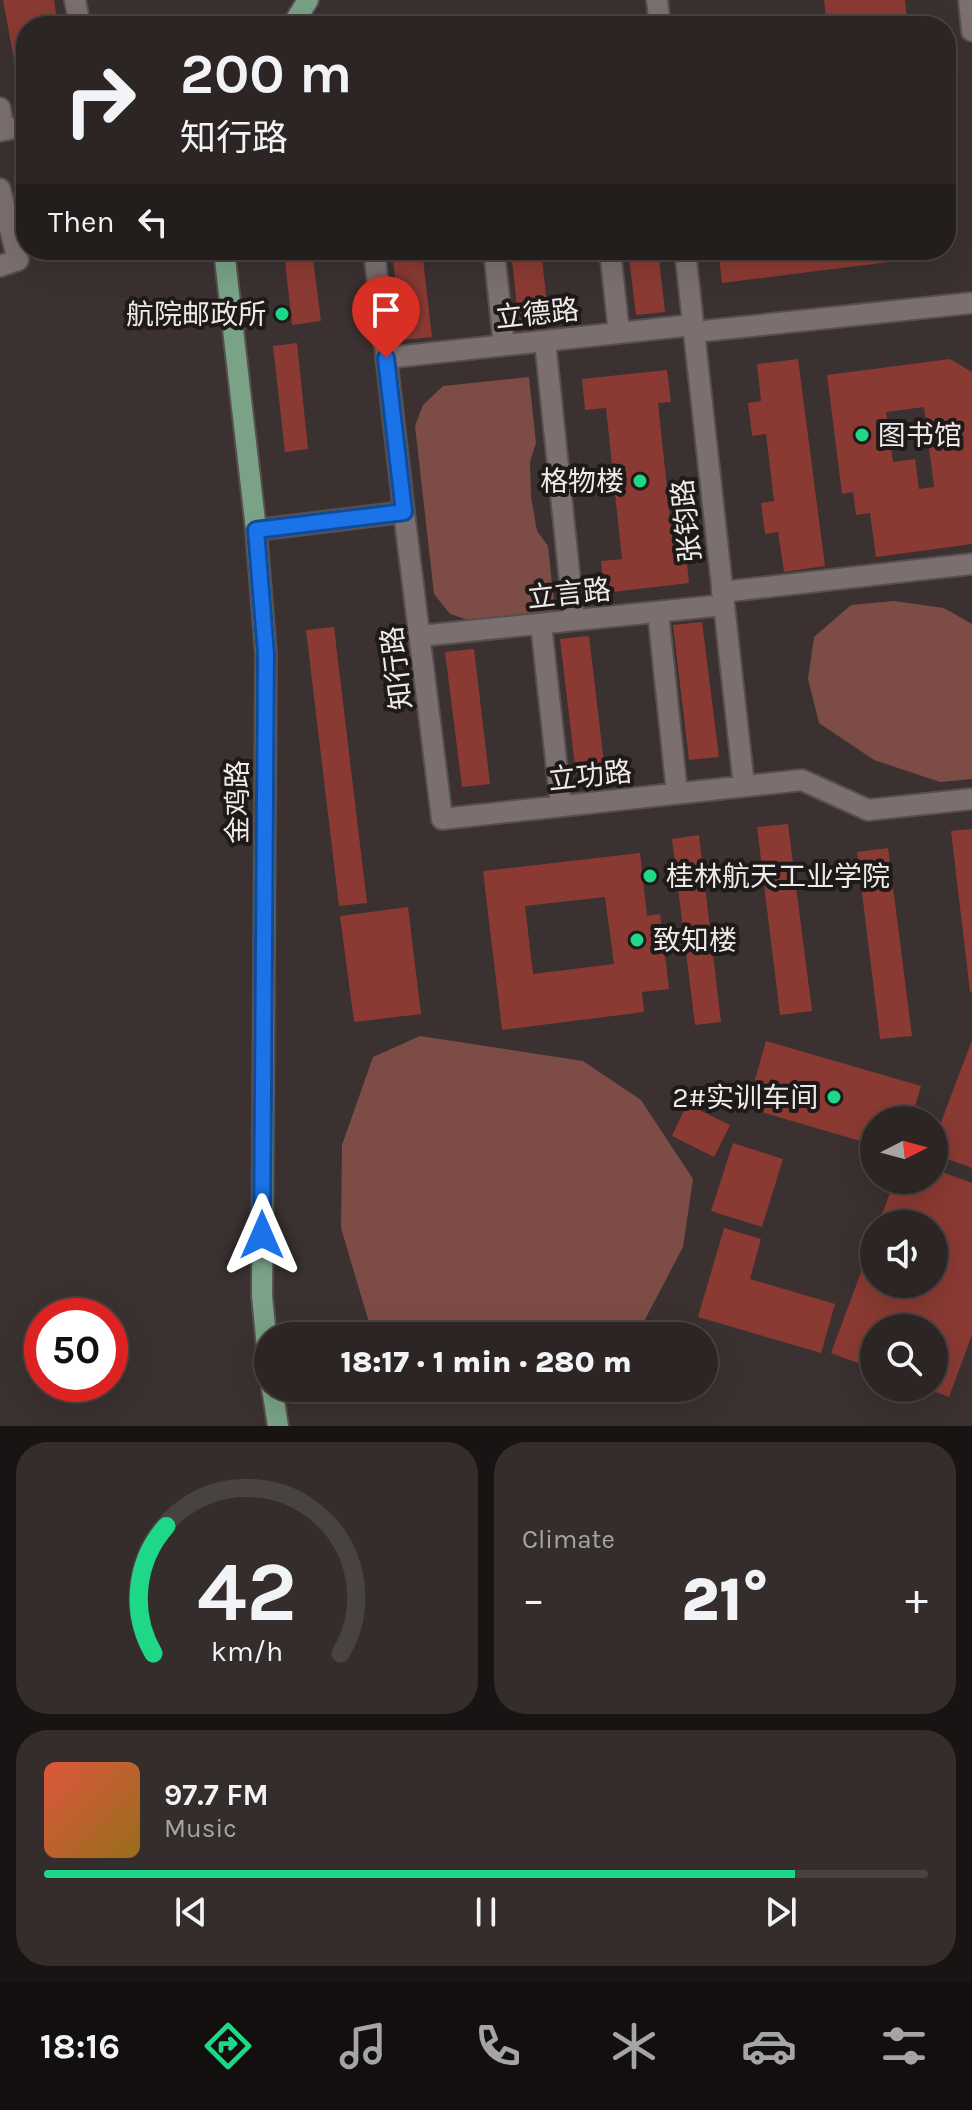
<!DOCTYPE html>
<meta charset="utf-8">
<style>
:root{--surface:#2c2524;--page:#342d2c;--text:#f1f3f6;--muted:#a6a5a6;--line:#484241;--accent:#1fd887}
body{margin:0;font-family:Karla,"Noto Sans SC",sans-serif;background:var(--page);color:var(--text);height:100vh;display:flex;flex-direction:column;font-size:30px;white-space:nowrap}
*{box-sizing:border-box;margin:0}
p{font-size:26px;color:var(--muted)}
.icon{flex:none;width:44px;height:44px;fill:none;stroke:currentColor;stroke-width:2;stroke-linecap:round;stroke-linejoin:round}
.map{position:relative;height:1426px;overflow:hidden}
.drawer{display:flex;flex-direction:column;gap:16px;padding:16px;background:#181414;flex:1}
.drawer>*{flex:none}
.hud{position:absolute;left:16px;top:16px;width:940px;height:244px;border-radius:32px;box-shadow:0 8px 32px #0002,0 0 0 2px var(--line);background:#2c2524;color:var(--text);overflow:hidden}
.needle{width:52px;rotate:84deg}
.controls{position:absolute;left:860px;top:1106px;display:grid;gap:16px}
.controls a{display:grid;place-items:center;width:88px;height:88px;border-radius:50%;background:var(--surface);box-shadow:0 8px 32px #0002,0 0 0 2px var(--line);font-size:40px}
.speed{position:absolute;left:24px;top:1298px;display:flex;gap:16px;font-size:40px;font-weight:700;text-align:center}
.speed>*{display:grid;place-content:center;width:104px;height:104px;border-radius:50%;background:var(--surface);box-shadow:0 8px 32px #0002,0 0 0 2px var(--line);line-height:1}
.speed .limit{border:12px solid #d22;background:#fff;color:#111}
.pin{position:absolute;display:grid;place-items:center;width:68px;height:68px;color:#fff;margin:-82px -34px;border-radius:50% 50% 50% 0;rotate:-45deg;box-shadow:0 0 8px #0007}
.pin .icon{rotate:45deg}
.me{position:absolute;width:88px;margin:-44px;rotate:0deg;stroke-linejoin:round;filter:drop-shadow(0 0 6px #0008)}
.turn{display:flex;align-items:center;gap:28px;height:168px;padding:0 32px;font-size:36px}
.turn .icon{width:104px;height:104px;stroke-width:2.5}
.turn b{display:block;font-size:56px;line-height:68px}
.then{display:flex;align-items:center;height:76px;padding:0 32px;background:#0003;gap:16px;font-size:30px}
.big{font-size:60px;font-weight:800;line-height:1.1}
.drawer .widget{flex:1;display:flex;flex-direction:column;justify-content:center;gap:12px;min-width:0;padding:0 28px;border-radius:32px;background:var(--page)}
.drawer .dial{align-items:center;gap:0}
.dial svg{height:208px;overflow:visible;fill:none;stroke:var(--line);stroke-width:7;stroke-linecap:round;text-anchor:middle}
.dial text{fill:var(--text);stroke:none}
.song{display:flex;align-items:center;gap:24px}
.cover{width:96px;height:96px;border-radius:12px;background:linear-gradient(135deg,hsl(10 70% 55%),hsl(40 70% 35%))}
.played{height:8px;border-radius:4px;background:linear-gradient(90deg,var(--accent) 85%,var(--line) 85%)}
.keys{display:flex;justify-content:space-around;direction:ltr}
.heat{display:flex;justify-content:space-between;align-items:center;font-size:44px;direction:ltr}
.drawer .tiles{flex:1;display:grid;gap:16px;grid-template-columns:1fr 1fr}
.widget:last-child{grid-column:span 2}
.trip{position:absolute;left:254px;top:1322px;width:464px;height:80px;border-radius:40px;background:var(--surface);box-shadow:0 8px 32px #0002,0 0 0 2px var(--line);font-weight:800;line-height:80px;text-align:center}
.menu{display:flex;height:128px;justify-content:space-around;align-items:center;background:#120f0e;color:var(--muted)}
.menu .icon{width:56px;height:56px}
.menu .on{color:var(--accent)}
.menu b{font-size:36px;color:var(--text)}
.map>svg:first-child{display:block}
</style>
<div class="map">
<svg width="972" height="1426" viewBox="0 0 972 1426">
<rect width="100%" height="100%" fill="#3a3130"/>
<!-- green -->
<path fill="#7d4c47" d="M529,377L536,443L530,462L531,497L537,531L548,546L555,611L471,621L450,614L434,594L415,426L423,405L443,386Z
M894,601L944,608L972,624V779L940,782L874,760L819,723L808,679L814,637L851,605Z
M420,1036L583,1061L641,1100L693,1179L683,1247L639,1331L615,1336H373L341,1228L342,1145L373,1057Z"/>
<!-- building -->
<path fill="#8a3a33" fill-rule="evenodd" d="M3,0H54L58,26H26V109H23Z
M824,0H905L908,26H827Z
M392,250H422L432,337L402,340Z
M511,250H541L549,322L519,326Z
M628,250H658L665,312L636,315Z
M718,250H936L937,256L722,283Z
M313,258L321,321L292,325L285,261Z
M297,343L308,449L285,452L273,346Z
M798,359L825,566L784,572L778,532L765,534L761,503L774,501L766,434L752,436L748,403L761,401L757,364Z
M950,359L972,372V544L876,557L870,513L856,515L853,492L842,494L827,375ZM924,407L934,487L919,489L915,459L893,462L886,412Z
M667,370L671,402L658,403L674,554L686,553L689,583L604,593L601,561L622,559L606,408L585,410L582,379Z
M702,622L719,757L689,760L673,625Z
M334,627L367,903L339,906L306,630Z
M589,636L605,771L576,774L560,639Z
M474,649L490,784L462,787L445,652Z
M788,824L812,1011L780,1015L757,827Z
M972,829V992H970L951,831Z
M699,835L721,1022L695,1025L672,839Z
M888,848L912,1036L880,1039L857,852Z
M640,853L647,916L660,914L669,989L642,992L644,1012L502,1030L483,871ZM605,897L614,964L533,974L525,906Z
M408,907L421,1014L354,1022L340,916Z
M972,1040V1168L934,1154V1141Z
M766,1041L921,1086L911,1120H874V1145L747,1108Z
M687,1104L730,1125L714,1157L672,1136Z
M733,1143L783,1159L762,1227L711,1211Z
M934,1169L972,1183V1335L949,1397L925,1388H934V1328H874V1369L831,1353L874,1237V1284H934V1224H878L895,1180L917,1188L920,1180H934Z
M724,1228L761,1239L750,1279L835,1304L821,1353L698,1317Z"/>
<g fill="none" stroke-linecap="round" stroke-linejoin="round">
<defs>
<path id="minor" d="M75,0L80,26
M657,0L660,26
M969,0L972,31
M0,108L4,130
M0,131L26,126
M0,189L18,260L0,266
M494,250L504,345
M610,250L619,333
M685,250L744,786
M694,332L972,303
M545,341L574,620
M386,358L693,325
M404,512L442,819L802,780L868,810L972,799
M256,530L404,512L374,250
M722,592L972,564
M658,612L677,793
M541,624L561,806
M420,636L724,605"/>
<path id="major" d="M292,26L308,0
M224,250L256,530L266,654L262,1296L268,1357
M272,1388L278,1426"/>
</defs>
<!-- minor casing -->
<use href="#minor" stroke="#574f4e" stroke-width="24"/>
<!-- major casing -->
<use href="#major" stroke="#574f4e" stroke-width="24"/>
<!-- minor -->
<use href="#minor" stroke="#7b706f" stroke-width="20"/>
<!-- major -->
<use href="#major" stroke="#79a287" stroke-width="20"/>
</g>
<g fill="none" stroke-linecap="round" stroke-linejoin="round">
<defs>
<path id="route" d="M262,1235L266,654L256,530L404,512L386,358"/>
</defs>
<!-- route casing -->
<use href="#route" stroke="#114b97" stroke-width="20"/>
<!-- route -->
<use href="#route" stroke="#1a73e8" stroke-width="14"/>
</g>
<!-- markers -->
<g fill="#1fd887" stroke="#1e1a19" stroke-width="3">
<circle cx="282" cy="314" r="8"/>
<circle cx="862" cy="435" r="8"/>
<circle cx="640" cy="481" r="8"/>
<circle cx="650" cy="876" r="8"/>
<circle cx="637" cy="940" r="8"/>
<circle cx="834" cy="1097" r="8"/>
</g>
<g text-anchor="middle" stroke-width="8" stroke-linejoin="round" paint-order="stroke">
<!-- street labels -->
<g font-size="28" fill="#efe9e8" stroke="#1e1a19">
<text transform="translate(537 313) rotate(-6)" y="10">立德路</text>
<text transform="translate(686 521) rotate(-96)" y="10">张钧路</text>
<text transform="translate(569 593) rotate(-6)" y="10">立言路</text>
<text transform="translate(396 668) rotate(-97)" y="10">知行路</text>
<text transform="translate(590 775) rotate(-6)" y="10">立功路</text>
<text transform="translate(237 802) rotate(-90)" y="10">金鸡路</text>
</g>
<!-- poi labels -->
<g font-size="28" fill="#efe9e8" stroke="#1e1a19" text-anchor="end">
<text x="266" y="324">航院邮政所</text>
<text x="878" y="445" text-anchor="start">图书馆</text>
<text x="624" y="491">格物楼</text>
<text x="666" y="886" text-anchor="start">桂林航天工业学院</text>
<text x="653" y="950" text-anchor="start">致知楼</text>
<text x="818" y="1107">2#实训车间</text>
</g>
</g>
</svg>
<div class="controls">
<a><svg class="needle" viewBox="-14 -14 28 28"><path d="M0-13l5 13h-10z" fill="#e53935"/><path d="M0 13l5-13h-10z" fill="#a6a5a6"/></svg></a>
<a><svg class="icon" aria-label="sound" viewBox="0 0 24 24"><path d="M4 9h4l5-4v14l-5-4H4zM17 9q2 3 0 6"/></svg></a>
<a><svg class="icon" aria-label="search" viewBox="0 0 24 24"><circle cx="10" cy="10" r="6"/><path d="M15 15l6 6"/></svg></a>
</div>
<div class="speed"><div class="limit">50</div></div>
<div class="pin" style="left:386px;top:358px;background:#d93025"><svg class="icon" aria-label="arrive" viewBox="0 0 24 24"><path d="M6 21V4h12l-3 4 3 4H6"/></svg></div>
<svg class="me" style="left:262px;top:1235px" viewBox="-20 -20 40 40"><path d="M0-17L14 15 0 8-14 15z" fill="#1a73e8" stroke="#fff" stroke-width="4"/></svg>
<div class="trip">18:17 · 1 min · 280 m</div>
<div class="hud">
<div class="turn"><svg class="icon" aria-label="right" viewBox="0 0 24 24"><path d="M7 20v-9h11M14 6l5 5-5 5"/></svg><div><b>200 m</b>知行路</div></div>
<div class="then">Then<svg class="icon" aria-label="left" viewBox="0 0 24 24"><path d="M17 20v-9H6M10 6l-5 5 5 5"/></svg></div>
</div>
</div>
<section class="drawer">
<div class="tiles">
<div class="widget dial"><svg viewBox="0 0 100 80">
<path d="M14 69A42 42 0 1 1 86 69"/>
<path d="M14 69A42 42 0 0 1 19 20" stroke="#1fd887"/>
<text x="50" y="56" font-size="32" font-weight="700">42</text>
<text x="50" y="72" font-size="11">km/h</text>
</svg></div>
<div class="widget"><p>Climate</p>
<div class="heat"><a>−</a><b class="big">21°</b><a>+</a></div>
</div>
<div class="widget">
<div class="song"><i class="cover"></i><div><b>97.7 FM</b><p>Music</p></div></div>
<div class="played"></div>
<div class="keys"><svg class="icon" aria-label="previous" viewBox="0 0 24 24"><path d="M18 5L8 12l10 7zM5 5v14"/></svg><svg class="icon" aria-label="pause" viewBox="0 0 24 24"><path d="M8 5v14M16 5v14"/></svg><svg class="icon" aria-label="next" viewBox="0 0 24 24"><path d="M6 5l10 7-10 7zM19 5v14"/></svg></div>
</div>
</div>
</section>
<nav class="menu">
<b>18:16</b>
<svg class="icon on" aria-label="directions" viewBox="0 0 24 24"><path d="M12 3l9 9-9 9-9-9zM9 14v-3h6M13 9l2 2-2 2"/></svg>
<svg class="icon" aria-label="music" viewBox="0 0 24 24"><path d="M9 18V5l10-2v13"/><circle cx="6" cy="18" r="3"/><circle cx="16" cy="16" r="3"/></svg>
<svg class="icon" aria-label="phone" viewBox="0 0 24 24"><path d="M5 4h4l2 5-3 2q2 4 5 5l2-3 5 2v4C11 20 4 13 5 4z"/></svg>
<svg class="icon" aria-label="climate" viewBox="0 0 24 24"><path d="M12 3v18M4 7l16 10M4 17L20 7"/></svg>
<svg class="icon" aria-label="car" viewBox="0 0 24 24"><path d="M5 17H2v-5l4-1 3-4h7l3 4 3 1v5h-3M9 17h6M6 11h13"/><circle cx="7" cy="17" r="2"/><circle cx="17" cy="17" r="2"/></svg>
<svg class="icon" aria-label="filters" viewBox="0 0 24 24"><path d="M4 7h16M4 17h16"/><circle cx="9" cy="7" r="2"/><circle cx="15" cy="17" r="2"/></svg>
</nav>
